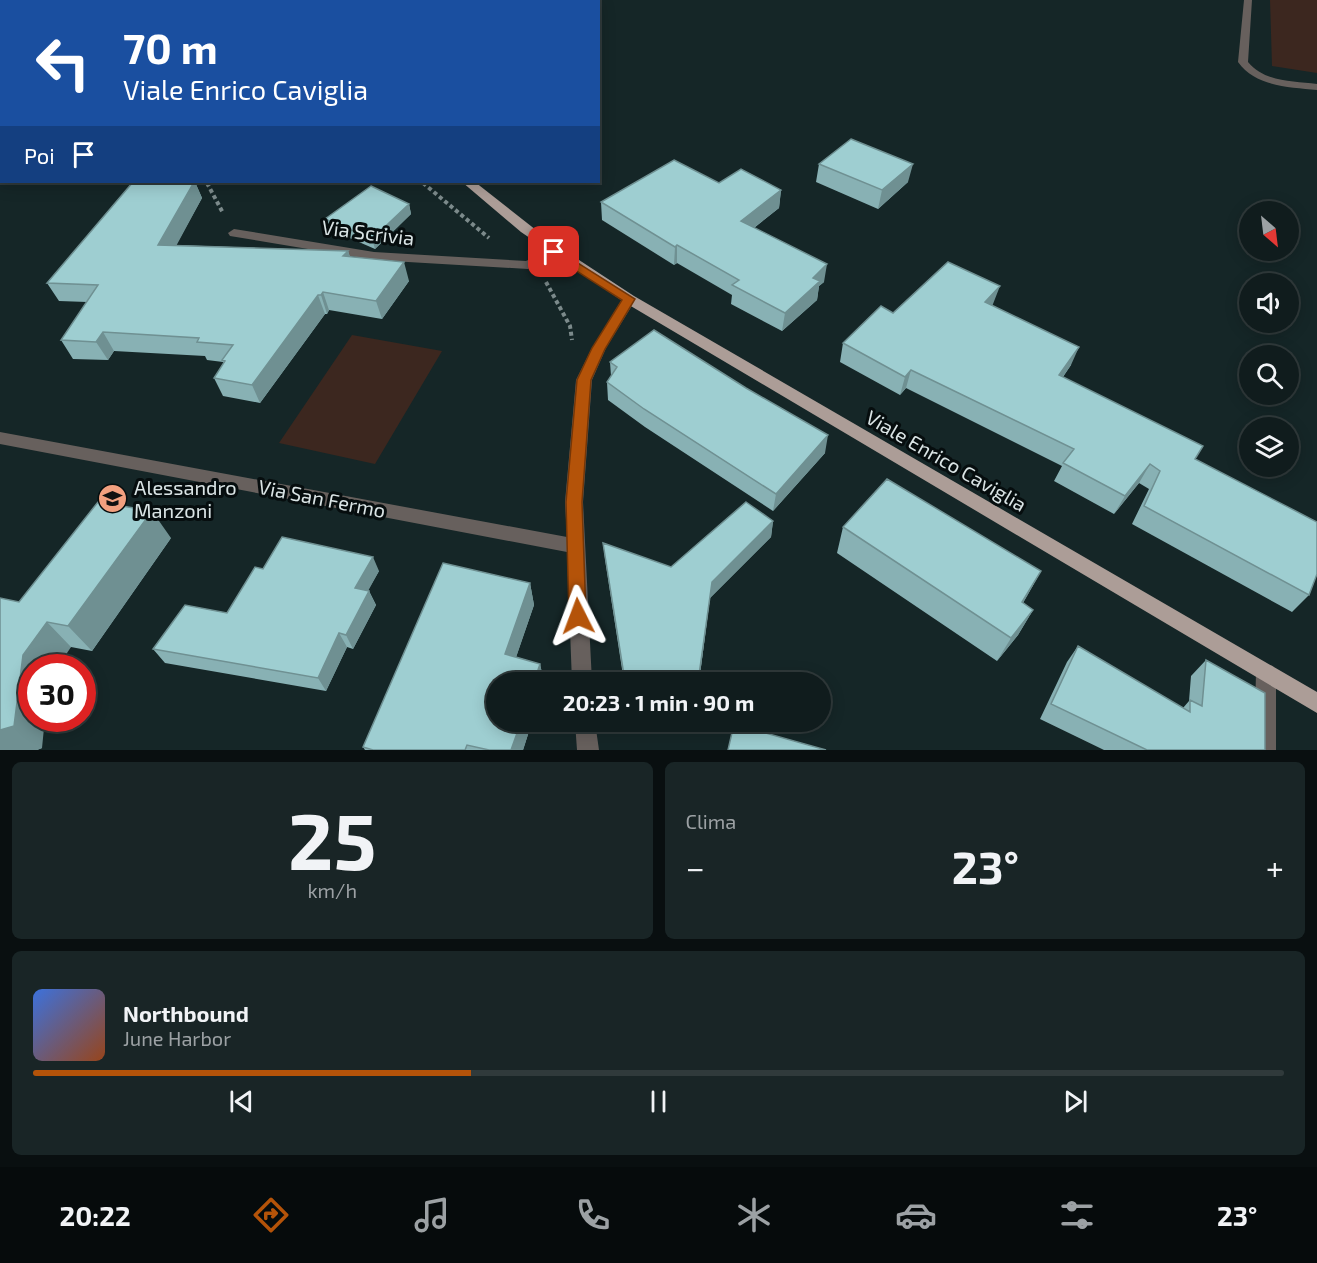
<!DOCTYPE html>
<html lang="it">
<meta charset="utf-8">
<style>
:root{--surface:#101c1d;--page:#192526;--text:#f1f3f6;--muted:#9ca1a4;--line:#303a3b;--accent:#b45309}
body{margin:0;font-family:"Exo 2",sans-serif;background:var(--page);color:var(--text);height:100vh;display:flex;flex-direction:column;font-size:22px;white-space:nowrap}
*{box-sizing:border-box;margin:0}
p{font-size:20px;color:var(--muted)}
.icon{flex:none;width:33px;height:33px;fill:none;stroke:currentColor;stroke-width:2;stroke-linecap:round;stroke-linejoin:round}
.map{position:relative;height:750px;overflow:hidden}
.sheet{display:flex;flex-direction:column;gap:12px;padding:12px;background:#090f10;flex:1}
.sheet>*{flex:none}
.banner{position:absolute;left:0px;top:0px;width:600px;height:183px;box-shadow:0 3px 15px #0003,0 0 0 2px var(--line);background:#1a4fa0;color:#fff;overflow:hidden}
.needle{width:39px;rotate:152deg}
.controls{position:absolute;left:1239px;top:201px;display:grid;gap:12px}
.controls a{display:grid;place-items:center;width:60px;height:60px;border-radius:50%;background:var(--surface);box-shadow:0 3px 15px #0003,0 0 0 2px var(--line);font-size:30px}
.speed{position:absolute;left:18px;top:654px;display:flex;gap:12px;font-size:30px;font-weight:700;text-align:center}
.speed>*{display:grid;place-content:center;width:78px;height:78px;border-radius:50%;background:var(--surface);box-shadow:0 3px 15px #0003,0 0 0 2px var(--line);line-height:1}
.speed .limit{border:9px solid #d22;background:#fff;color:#111}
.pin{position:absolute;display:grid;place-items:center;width:51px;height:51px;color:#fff;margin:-26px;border-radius:12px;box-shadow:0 3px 9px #0006}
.me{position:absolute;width:66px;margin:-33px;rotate:357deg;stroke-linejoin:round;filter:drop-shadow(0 0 4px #0008)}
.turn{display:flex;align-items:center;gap:21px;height:126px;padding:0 24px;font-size:27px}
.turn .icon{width:78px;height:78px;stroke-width:2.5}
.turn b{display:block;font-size:42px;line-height:51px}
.then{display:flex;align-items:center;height:57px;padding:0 24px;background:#0003;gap:12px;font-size:22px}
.big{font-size:45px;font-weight:700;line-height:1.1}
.sheet .widget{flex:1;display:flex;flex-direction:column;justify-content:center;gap:9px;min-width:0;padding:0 21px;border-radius:9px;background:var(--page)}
.sheet .dial{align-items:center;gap:0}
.dial b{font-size:78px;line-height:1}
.song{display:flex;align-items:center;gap:18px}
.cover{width:72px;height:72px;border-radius:9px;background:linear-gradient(135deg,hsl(220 70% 55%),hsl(20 70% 35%))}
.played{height:6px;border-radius:3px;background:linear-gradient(90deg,var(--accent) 35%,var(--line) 35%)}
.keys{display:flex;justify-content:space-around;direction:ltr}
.heat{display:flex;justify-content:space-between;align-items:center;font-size:33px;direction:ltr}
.sheet .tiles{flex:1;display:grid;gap:12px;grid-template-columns:1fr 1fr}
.widget:last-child{grid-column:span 2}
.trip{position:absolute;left:486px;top:672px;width:345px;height:60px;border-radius:30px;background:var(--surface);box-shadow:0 3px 15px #0003,0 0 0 2px var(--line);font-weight:700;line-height:60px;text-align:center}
.tabs{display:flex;height:96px;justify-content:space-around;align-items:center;background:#060b0c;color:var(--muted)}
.tabs .icon{width:42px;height:42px}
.tabs .selected{color:var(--accent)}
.tabs b{font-size:27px;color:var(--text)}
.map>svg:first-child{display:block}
</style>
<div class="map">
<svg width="1317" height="750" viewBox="0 0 1317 750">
<rect width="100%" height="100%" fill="#152627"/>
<!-- green -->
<path fill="#3c271f" d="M1270,0H1317V73L1272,66Z
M352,335L442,351L375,464L279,443Z"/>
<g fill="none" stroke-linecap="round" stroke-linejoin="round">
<!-- path-far1 -->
<path stroke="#7c8a8b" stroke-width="2" stroke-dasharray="3 2" stroke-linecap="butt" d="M207,182L208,184
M422,182L425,184"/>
<!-- path -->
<path stroke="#7c8a8b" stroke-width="4" stroke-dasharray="4 3" stroke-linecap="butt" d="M207,183L223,213
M423,183L489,238
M546,282L570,326L572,340"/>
<!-- minor -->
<path fill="#67605d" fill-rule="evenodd" d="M1244,0H1252L1248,62C1264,82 1293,81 1317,84V90C1289,87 1256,87 1238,62Z
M234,229L374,252L526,261L554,248L561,252L528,269L374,260L230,236L228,233Z
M629,294L636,299L606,348L592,380L583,502L592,682H572L567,552L0,444V432L567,537L565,502L576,380L592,348L624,296Z
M1266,664L1273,666L1276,673V750H1254L1256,673L1259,666Z
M575,722H595L599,750H577Z"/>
<!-- primary -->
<path fill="#ac9d97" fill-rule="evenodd" d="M340,0H348L349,2H340Z
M462,182H475L550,241L634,296L1317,692V713L624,302L521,232Z"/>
</g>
<!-- wall -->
<path fill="#88b1b4" d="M819,164L908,182L878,209L816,182Z
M133,182H195L202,198L176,245L348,251L350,257L409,281L382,319L329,310L327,314H325L260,403L223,396L214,378L224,363L223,362L207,360L205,356L114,351L108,360L73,359L61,340L87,302L59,301L47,283Z
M781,190L779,208L754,228L824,282L819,286L817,300L782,331L731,304L732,295L677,263L674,265L602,220L601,202Z
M409,204L411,214L375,249L329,229L325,219Z
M993,304L992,305L1071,365L1063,377L1195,459L1309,595L1292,612L1132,524L1149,489L1139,483L1114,514L1054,481L1062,466L906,388L900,395L840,362L843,343L893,313Z
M610,362L825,453L773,511L645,427L608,400L607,382L611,376Z
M773,521L771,537L710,598L699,682H624L605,559L603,543L671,567Z
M843,527L1041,571L1023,603L1033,610L1018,635L997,661L837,553Z
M171,538L92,651L71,647L32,668L42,748L37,750H0L19,602Z
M263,569L379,571L368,590L369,591L376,605L353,649L347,647L326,691L165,663L153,649L227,613Z
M530,583L534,605L516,657L540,664L544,682H496L532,722L523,750H365L363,747Z
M1078,646L1183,708L1189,701L1191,676L1206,660L1265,750H1104L1040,719L1067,662Z"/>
<!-- shaded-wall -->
<path fill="#6f9092" d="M31,0H85L79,2H26Z
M214,0H295L285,2H204Z
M913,164L908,182L878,209L882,190Z
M194,182H195L202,198L167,263L158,245Z
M781,190L779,208L739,239L741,221Z
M409,204L411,214L375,249L372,239Z
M677,245V263L674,265L675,247Z
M348,251L354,269L343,256Z
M404,262L409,281L382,319L376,301Z
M827,264L824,282L819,286L817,300L782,331L785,313L813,278Z
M1000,286L993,304L979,320L985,302Z
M323,292L329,310L327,314L321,295Z
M318,295L325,314L260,403L252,385Z
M103,332L114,351L108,360L96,342Z
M1079,347L1071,365L1051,393L1059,375Z
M911,370L906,388L900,395L905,377Z
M828,435L825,453L773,511L776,494Z
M1150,464L1139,483L1114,514L1125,496Z
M152,511L171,538L92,651L68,626Z
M773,521L771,537L710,598L699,682H698L712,582Z
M373,557L379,571L362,602L355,588Z
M1041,571L1027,596L1008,627L1022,602Z
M530,583L534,605L510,675L505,654Z
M369,591L376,605L353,649L346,635Z
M1033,610L1018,635L997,661L1011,638Z
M47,622L71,647L57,668H32V718H45L42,748L37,750H0V730L23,655Z
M339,633L347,647L326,691L318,678Z
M540,664L544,682H534Z
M521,722H532L523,750H511Z"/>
<!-- building -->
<path fill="#9eced1" stroke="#6f9092" stroke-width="1.5" d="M0,0H31L26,2H2Z
M172,0H214L204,2H172Z
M851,139L913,164L882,190L819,164Z
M674,160L719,183L741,169L781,190L741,221L827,264L813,278L820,281L785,313L732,285L739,280L677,245L675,247L601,202Z
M133,182H194L158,245L348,251L343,256L404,262L376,301L323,292L321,295H318L252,385L214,378L225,361L222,360L233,345L197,342L199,338L103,332L96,342L61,340L98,285L47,283Z
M371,186L409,204L372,239L325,219Z
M948,262L1000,286L985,302L1079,347L1059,375L1203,446L1195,459L1317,522V574L1309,595L1144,506L1160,471L1150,464L1125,496L1063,463L1074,449L911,370L905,377L843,343L881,306L893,313Z
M654,330L746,388L828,435L776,494L644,409L607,382L617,367L610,362Z
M887,479L1041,571L1022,602L1033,610L1011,638L843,527Z
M98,502L152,511L68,626L47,622L23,655L14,726L0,730V598L19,602Z
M746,502L773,521L712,582L698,682H654L624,675L603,543L671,567Z
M282,537L373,557L355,588L369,591L346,635L339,633L318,678L153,649L185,605L227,613L255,567L263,569Z
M443,563L530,583L505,654L540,664L534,682H496V722H521L511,750H489L467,745L465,750H373L363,747Z
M1078,646L1190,712V700L1202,706L1206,660L1265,693V750H1147L1051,704Z
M734,724L826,750H728Z"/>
<!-- route -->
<path fill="#b45309" stroke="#753606" stroke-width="1.5" d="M554,248L635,299L605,349L591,380L582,502L586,616L584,622L578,624L572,622L569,616L566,502L577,380L592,348L622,300L550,254L548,252Z"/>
<!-- icons -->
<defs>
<symbol id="school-disc" viewBox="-11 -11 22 22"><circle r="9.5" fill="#f2a07f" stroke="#060d0e"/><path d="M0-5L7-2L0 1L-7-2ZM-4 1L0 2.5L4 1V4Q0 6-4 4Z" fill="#111"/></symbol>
</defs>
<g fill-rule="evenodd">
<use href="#school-disc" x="96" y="482" width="33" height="33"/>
</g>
<g text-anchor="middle" stroke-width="6" stroke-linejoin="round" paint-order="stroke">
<!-- street labels -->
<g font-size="20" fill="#dae4e5" stroke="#060d0e">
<text transform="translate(368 233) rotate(7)" y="7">Via Scrivia</text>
<text transform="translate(946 461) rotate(30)" y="7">Viale Enrico Caviglia</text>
<text transform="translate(322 499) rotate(11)" y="7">Via San Fermo</text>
</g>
<!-- poi labels -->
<g font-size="20" fill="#dae4e5" stroke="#060d0e" text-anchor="start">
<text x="134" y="495">Alessandro<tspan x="134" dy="23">Manzoni</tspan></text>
</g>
</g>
</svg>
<div class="controls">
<a><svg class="needle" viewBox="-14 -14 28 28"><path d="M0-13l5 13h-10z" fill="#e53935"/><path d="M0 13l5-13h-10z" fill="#9ca1a4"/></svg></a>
<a><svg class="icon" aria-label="sound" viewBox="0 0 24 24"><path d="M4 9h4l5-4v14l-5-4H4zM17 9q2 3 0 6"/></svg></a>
<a><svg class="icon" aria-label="search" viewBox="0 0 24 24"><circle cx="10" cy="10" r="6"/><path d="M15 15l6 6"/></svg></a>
<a><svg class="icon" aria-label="layers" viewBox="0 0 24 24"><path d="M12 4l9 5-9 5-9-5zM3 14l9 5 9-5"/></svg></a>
</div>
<div class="speed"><div class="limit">30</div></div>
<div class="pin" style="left:554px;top:252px;background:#d93025"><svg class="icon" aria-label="arrive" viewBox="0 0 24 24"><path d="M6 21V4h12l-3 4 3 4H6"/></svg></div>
<svg class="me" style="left:578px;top:616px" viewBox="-20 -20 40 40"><path d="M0-17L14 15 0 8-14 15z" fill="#b45309" stroke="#fff" stroke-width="4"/></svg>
<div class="trip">20:23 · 1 min · 90 m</div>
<div class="banner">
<div class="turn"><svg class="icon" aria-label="left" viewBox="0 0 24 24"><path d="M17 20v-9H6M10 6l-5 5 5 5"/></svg><div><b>70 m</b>Viale Enrico Caviglia</div></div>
<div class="then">Poi<svg class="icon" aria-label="arrive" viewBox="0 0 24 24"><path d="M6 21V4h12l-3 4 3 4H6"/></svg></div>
</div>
</div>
<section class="sheet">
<div class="tiles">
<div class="widget dial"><b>25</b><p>km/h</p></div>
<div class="widget"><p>Clima</p>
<div class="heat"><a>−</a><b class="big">23°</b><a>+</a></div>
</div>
<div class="widget">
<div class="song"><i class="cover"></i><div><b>Northbound</b><p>June Harbor</p></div></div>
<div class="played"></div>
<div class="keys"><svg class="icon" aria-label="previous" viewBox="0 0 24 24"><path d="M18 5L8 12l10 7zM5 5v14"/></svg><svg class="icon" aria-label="pause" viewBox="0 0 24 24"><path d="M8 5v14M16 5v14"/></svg><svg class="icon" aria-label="next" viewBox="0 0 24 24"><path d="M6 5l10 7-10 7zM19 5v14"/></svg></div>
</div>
</div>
</section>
<nav class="tabs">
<b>20:22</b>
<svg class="icon selected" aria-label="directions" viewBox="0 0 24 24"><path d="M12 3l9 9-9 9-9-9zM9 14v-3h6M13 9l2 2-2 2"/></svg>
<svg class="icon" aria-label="music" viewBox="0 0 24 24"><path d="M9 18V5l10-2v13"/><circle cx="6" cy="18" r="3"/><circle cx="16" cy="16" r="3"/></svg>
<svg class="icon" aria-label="phone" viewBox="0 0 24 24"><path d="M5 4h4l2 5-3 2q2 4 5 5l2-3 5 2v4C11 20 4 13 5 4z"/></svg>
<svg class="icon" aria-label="climate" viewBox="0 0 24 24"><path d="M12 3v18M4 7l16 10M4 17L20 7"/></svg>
<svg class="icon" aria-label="car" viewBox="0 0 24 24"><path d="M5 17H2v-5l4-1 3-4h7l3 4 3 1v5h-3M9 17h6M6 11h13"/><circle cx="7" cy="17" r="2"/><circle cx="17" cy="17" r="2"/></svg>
<svg class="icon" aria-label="filters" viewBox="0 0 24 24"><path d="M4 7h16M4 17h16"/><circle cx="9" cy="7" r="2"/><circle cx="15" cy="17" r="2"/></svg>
<b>23°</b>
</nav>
